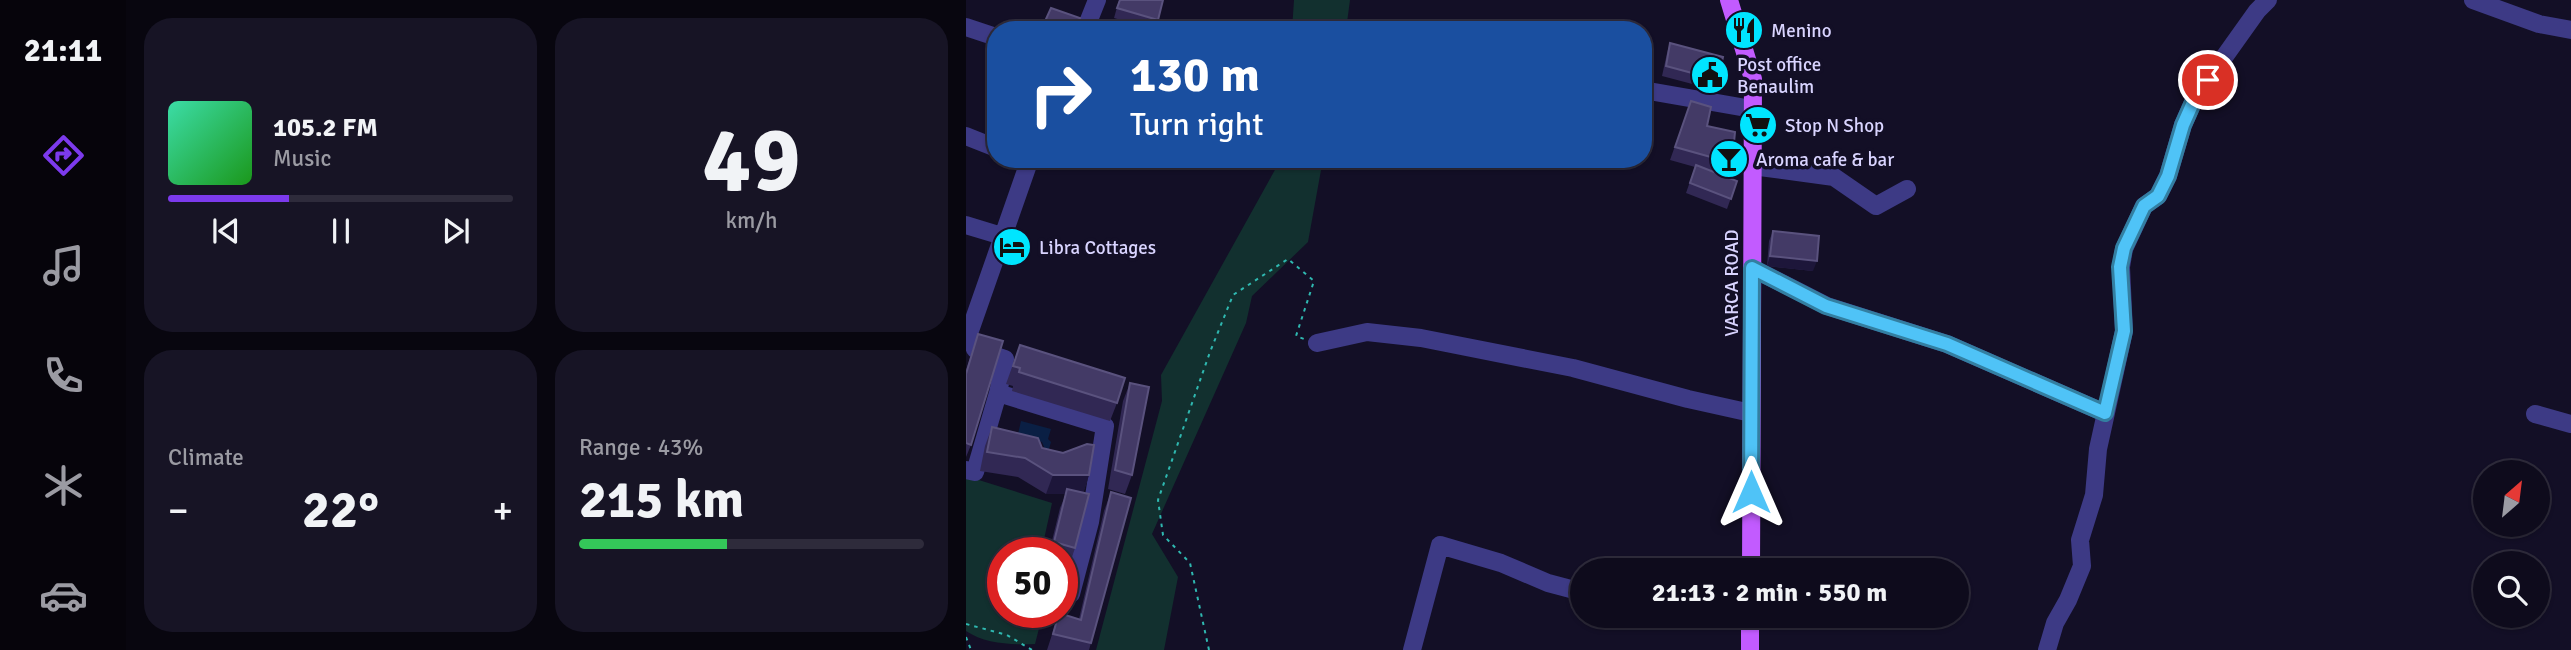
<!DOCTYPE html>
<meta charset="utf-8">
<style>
:root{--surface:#0e0b1c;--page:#171425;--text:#f1f3f6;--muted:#9b9ba3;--line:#2e2b3b;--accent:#7c3aed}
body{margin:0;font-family:Signika,sans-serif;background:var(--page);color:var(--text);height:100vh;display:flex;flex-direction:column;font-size:26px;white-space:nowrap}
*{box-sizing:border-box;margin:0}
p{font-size:23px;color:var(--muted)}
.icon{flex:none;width:38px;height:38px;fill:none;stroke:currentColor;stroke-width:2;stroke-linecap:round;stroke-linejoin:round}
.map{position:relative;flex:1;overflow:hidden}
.details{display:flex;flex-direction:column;gap:18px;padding:18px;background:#08060f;width:840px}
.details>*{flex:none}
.top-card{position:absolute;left:21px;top:21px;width:665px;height:147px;border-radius:28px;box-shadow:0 2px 5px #0004,0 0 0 2px var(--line);background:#1a4fa0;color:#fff;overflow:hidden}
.needle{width:46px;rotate:28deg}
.tools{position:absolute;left:1507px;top:460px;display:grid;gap:14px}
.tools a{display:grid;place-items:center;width:77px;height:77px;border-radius:50%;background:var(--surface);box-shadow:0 2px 5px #0004,0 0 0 2px var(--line);font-size:35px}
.speed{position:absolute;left:21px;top:537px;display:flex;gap:14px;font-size:35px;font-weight:700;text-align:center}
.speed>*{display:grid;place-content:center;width:91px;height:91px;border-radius:50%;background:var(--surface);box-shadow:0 2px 5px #0004,0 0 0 2px var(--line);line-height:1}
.speed .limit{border:10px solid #d22;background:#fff;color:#111}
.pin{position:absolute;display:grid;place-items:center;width:60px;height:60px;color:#fff;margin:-30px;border:4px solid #fff;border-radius:50%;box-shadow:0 2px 7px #0007}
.me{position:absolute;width:77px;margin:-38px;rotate:0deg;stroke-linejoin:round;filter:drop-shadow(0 0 5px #0008)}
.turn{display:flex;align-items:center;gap:24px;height:147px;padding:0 28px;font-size:32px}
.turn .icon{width:91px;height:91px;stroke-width:2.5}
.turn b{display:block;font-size:49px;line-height:60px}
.big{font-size:52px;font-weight:700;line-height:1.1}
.details .tile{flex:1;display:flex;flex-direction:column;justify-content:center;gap:10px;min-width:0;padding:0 24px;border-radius:28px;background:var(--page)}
.details .dial{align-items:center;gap:0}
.dial b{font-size:91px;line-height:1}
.song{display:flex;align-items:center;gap:21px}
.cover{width:84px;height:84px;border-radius:10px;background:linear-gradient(135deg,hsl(160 70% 55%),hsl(120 70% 35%))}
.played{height:7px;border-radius:4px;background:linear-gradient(90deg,var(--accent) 35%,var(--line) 35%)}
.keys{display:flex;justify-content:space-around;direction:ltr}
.heat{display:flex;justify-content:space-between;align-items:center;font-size:38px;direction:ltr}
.charge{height:10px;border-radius:5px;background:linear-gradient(90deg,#34c759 43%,var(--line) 0)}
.details .tiles{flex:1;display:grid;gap:18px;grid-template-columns:repeat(2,1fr)}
.trip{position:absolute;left:604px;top:558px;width:399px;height:70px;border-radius:35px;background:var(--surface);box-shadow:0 2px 5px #0004,0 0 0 2px var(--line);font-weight:700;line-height:70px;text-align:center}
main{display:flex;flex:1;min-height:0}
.dock{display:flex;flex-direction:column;width:126px;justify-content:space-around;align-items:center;background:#06040b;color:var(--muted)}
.dock .icon{width:49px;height:49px}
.dock .current{color:var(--accent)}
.dock b{font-size:32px;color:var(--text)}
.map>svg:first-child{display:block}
</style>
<main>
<nav class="dock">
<b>21:11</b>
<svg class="icon current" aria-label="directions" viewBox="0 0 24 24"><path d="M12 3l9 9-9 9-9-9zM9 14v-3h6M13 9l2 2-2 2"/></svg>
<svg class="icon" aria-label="music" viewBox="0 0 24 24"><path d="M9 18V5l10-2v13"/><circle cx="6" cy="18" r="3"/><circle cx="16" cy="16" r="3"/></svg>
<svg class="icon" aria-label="phone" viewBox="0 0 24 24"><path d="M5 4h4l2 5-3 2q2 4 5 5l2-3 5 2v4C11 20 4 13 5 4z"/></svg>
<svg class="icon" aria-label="climate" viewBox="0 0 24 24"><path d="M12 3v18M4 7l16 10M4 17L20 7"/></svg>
<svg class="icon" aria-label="car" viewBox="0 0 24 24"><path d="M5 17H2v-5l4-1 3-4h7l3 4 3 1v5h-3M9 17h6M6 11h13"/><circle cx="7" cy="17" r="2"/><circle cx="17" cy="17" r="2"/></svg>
</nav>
<section class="details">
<div class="tiles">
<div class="tile">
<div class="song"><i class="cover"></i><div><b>105.2 FM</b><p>Music</p></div></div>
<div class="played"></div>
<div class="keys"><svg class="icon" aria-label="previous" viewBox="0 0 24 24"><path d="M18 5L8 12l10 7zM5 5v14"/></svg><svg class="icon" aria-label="pause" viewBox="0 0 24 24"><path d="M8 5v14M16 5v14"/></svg><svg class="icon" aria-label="next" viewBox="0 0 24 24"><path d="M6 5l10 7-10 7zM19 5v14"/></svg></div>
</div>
<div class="tile dial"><b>49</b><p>km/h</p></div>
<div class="tile"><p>Climate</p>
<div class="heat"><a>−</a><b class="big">22°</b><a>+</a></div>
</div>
<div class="tile"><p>Range · 43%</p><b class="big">215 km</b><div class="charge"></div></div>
</div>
</section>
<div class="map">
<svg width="1605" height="650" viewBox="0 0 1605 650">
<rect width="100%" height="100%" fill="#130f26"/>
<!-- green -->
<path fill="#12302f" d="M328,0H384L380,30H326Z
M315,159H357L342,242L286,296L280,323L186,534L212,577L198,650H130L196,401L195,375Z
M0,476L86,503L75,553H37V612L77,613L69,644C47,645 19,644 0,631Z"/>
<!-- water -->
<path fill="#0a1f44" d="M55,421L85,429L82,439L85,442L83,449H79L76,442L52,434Z"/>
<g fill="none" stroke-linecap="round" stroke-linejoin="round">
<!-- path -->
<path stroke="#2fb8b0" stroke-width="2" stroke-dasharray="3.5 5" stroke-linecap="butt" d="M0,624L41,635L66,650
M0,637L5,650
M243,650L224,563L197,535L192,500L244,352L267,295L322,259L348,281L330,336L338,339"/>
<!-- minor -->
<path stroke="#3d3a85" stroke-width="18" d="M1507,0L1573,24L1605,30
M0,27L30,37
M119,30L131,0
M677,90L786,109
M0,136L30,148
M786,166L868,177L910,206L941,189
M0,225L36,236
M786,268L861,306L981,344L1139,413
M0,342L64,159
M351,343L401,332L455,338L607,368L722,399L785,413
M32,393L139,426L124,522L105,594
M1569,414L1605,424
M0,470L9,472L32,393L39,359L9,349
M704,616L714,619H784
M446,650L474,545L535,563L582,583L616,592
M1081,650L1089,623L1102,600L1116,566L1114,540L1128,495L1132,449L1158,331L1155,267L1158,249L1178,206L1192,196L1202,176L1217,125L1229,98L1291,11L1302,0"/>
<!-- major -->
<path stroke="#c25bff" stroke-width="18" d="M763,0L787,79L785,570
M784,650V616"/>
</g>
<!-- wall -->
<path fill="#312854" d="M153,0L192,20L188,30L148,18Z
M704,43L752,80L749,90L696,76L701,53Z
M725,101L766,163L761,176L748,172L771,181L761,209L720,193L729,167L704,160Z
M807,231L847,271L801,266L803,241Z
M12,334L5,445L0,457V370Z
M54,345L151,403L144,421L46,391L47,386L40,384Z
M164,383L166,475L159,494L142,489L157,401Z
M26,427L76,448L123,475L117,493L109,548L103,566L96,565V553H83L94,508L100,494H80L52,477L14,471L19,446Z
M145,492L125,643L123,650H81L93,613L113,619L138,511Z"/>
<!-- shaded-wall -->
<path fill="#1d163a" d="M804,256L851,261L847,271L801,266Z
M87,475H123L117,494L101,489L100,494H80Z"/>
<!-- building -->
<path fill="#433a66" stroke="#5a527e" stroke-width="2" d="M154,0H197L192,20L151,8Z
M85,8L114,18L109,30H75Z
M704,43L757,57L752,80L700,66Z
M725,101L745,107L741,126L769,132L766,163L709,147Z
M730,165L771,181L765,199L724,183Z
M807,231L853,236L851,261L804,256Z
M12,334L37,341L5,445L0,443V374Z
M54,345L159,378L151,403L53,372L54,368L47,366Z
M164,383L183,387L166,475L149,470Z
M26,427L72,438L76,448L97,453L121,444L128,445L123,475H87L59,458L21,452Z
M101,489L123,494L109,548L88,542Z
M145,492L165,498L125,643L87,634L93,613L115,620Z"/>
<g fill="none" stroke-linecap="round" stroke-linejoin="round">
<defs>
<path id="route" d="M785,492L786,268L860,306L981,344L1139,413L1158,331L1154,267L1158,248L1178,206L1192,196L1202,176L1217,125L1229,98L1242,80"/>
</defs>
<!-- route casing -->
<use href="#route" stroke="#337fa1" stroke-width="18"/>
<!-- route -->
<use href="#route" stroke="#4fc3f7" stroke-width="12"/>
</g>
<!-- icons -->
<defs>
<symbol id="restaurant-disc" viewBox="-11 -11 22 22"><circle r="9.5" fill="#00e5ff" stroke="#130f26"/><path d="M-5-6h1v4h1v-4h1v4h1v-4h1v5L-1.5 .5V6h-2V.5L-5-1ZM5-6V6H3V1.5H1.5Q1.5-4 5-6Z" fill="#111"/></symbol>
<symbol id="civic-disc" viewBox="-11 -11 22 22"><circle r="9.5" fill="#00e5ff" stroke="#130f26"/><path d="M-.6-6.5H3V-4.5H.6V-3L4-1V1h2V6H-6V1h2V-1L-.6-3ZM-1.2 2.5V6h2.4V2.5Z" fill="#111"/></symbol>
<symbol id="supermarket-disc" viewBox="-11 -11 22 22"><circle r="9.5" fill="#00e5ff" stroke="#130f26"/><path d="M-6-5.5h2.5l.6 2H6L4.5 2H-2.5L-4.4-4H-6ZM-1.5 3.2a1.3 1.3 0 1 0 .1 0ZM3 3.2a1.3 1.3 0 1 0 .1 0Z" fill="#111"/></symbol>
<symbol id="bar-disc" viewBox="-11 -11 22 22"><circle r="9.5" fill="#00e5ff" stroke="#130f26"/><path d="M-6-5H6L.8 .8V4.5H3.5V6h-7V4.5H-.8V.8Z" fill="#111"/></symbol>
<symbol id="hotel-disc" viewBox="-11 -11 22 22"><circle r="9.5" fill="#00e5ff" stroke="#130f26"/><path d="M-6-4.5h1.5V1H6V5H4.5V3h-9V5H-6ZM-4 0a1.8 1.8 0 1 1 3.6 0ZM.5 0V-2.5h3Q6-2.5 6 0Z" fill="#111"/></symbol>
</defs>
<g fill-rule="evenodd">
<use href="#restaurant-disc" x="756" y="8" width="44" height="44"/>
<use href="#civic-disc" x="722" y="53" width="44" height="44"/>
<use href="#supermarket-disc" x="770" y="103" width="44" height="44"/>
<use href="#bar-disc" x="741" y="137" width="44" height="44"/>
<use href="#hotel-disc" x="24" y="225" width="44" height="44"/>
</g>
<g text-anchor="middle" stroke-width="7" stroke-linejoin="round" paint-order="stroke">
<!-- poi labels -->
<g font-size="19" fill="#d9d4ff" stroke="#130f26" text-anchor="start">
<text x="805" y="37">Menino</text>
<text x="771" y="71">Post office<tspan x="771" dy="22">Benaulim</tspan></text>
<text x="819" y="132">Stop N Shop</text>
<text x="790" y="166">Aroma cafe &amp; bar</text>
<text x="73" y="254">Libra Cottages</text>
</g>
<!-- street labels -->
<g font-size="19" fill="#d9d4ff" stroke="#130f26">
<text transform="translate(765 283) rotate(-90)" y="7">VARCA ROAD</text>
</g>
</g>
</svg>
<div class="tools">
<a><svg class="needle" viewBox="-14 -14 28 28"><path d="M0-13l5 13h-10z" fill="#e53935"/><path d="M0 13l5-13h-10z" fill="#9b9ba3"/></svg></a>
<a><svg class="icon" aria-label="search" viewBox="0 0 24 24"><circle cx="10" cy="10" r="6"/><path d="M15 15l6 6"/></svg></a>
</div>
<div class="speed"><div class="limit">50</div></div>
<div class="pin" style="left:1242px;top:80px;background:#d93025"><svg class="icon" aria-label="arrive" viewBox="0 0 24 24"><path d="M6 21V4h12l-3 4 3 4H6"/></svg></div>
<svg class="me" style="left:785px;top:492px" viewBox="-20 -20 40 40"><path d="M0-17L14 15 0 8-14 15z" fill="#4fc3f7" stroke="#fff" stroke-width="4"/></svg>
<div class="trip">21:13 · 2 min · 550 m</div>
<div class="top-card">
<div class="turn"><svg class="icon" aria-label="right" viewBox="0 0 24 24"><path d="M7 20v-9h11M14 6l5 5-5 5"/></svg><div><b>130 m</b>Turn right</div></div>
</div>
</div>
</main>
